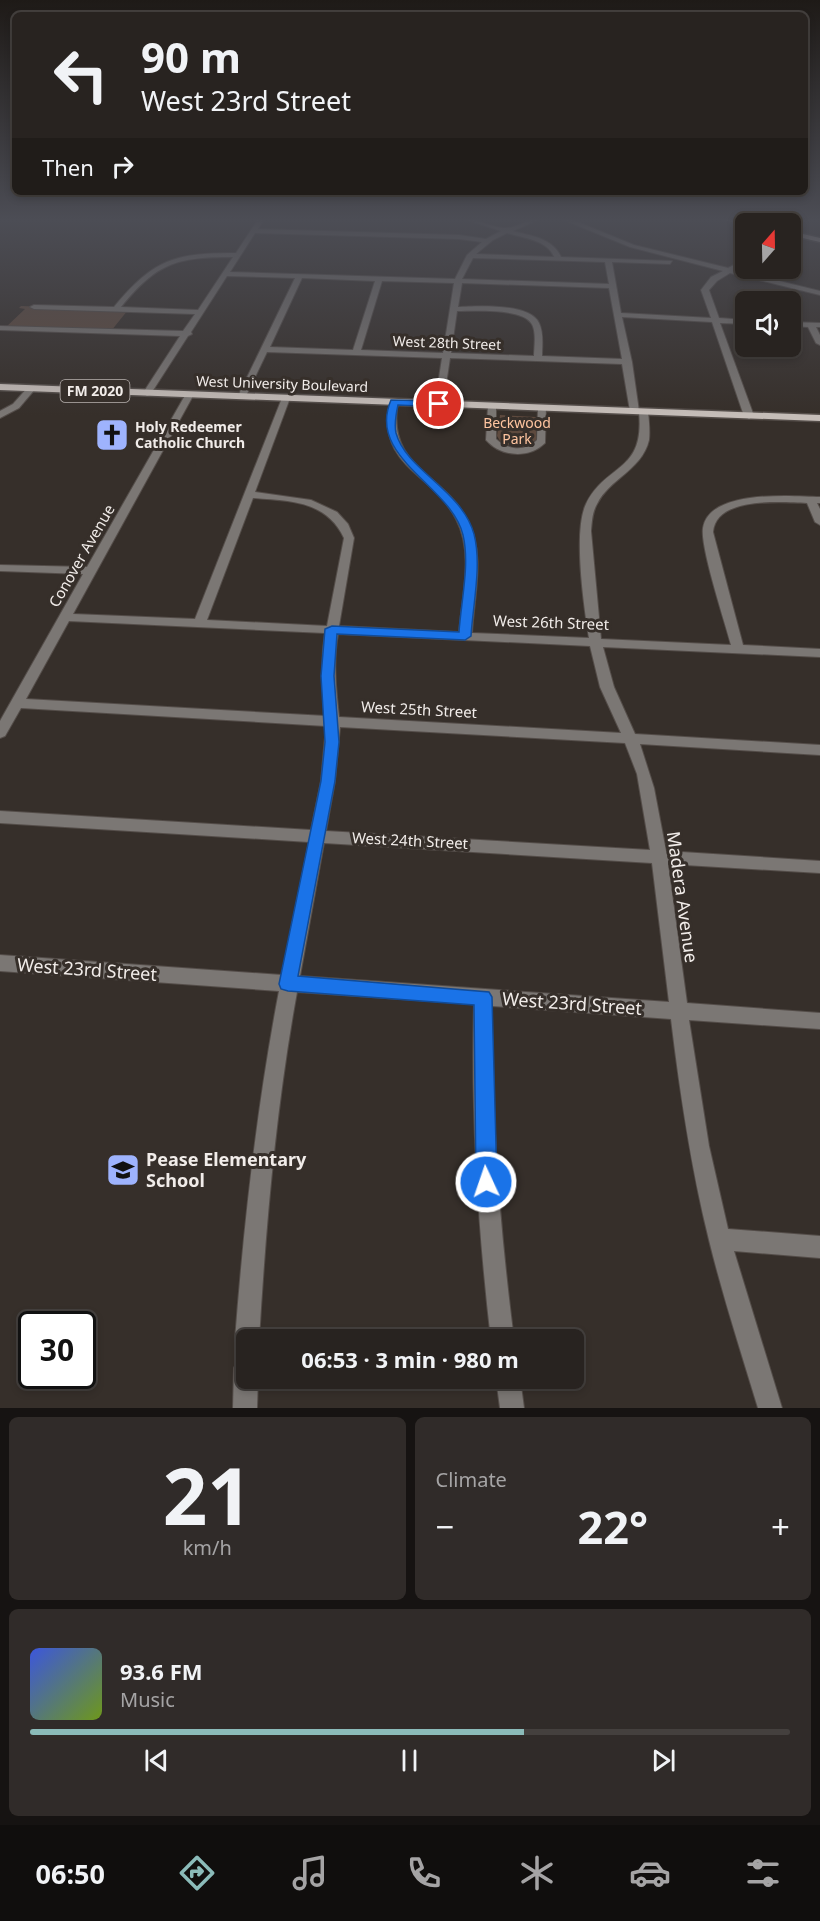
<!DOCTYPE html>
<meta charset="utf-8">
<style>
:root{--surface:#282320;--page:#302b29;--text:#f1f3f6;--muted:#a5a4a5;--line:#44403e;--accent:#8bbbb9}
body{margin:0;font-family:"Noto Sans",sans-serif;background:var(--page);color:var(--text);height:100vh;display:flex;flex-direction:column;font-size:22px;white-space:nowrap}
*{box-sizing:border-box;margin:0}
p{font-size:20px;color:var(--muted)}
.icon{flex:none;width:33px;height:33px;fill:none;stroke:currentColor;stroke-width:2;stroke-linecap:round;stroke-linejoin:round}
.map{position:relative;height:1408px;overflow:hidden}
.panel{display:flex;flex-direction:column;gap:9px;padding:9px;background:#161312;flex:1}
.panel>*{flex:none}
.hud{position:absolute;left:12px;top:12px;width:796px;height:183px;border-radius:9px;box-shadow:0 3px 9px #0003,0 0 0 2px var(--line);background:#282320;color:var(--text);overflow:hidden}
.needle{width:39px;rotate:20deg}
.tools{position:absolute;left:735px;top:213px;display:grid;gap:12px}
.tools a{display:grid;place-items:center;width:66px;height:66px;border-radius:9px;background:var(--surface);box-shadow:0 3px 9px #0003,0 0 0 2px var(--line);font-size:30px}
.speed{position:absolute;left:18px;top:1311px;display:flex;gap:12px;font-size:30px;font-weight:700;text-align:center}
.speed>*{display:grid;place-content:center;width:78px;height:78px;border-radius:50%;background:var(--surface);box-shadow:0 3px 9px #0003,0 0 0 2px var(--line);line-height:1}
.speed .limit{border:3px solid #111;border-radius:9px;background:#fff;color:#111}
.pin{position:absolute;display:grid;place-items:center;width:51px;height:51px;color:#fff;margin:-26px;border:3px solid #fff;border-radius:50%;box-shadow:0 2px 6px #0007}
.me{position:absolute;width:66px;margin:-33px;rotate:357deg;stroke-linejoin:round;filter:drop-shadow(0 0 4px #0008)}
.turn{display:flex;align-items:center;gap:21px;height:126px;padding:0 30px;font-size:27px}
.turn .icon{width:78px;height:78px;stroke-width:2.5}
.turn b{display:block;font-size:42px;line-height:51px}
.then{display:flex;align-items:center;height:57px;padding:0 30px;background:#0003;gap:12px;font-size:22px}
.big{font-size:45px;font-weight:700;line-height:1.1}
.panel .tile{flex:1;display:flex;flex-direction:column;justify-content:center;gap:9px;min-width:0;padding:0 21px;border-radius:9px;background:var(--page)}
.panel .dial{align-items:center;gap:0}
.dial b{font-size:78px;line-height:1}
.song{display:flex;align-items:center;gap:18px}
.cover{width:72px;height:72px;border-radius:9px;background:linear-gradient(135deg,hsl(230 70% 55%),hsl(80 70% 35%))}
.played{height:6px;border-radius:3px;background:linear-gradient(90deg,var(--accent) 65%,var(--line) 65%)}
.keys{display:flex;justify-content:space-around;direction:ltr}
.heat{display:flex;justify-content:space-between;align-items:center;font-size:33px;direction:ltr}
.panel .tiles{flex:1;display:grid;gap:9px;grid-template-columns:1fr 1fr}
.tile:last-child{grid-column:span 2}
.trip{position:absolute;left:236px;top:1329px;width:348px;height:60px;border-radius:9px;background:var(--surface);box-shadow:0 3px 9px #0003,0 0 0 2px var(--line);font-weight:700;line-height:60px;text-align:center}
.dock{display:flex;height:96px;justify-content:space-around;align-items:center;background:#100e0d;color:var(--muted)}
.dock .icon{width:42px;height:42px}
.dock .current{color:var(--accent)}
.dock b{font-size:27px;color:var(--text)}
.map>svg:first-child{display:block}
</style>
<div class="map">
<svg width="820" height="1408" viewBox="0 0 820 1408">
<rect width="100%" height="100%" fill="#362f2a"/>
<!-- green -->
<path fill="#5e4a3e" d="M21,306L128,310L111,331L6,327L25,309L19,308Z
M500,415L536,417V440L525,447L502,444L497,436Z"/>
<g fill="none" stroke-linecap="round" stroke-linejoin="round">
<defs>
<path id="minor" d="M259,218H265L258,229L459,235L486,239L501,231L461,218C477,218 489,227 504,228C516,229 529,218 542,218L513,231C531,236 553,238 561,257L672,261L670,264L612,262L621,313L711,318L701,290L711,277L723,271L630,247L559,218H568L634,245L728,268L746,259V264L735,270L820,291V295L730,273L717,281L709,290L719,318L746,320V324L720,323L754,416L749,419L744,416L712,322L622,317L632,362L639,411L643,409L648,412C649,421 650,431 649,440C642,470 609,479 597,504C592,513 592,521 591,531L601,639L731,645C725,622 700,547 703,528C709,489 792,496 820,497V503H817L820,509V525L815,522L807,503C782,502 716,496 713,532L743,645L820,649V657L603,647L614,687L635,734L820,745V755L640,744L654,788L666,851L820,861V873L668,864L687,1003L820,1013V1029L689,1020L709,1146L728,1229L820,1236V1258L734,1251L782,1408H758C741,1352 723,1297 709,1240C691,1168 680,1093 671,1019L492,1006C491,1118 500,1229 514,1340H491C478,1228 471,1117 474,1004L297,992C276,1107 266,1223 259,1340H246V1351L239,1348L235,1340C244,1222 257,1106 279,991L0,971V955L282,975L309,842L0,823V811L311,830L321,781L326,726L21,708L5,736L0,738V721L83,574L0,571V565L87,567L187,392L194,394L73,614L195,619L282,398L286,395L290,398L255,492L311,500L337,512L348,524L354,538L339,626L459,632C462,596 474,553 456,519C432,472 376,467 390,402L394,399L398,402C386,467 442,472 467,519C486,553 474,596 472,633L589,638C584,607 573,531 586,504C606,463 645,473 639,412L635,414L630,411L622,364L450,358L443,404L439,407L435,404L442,358L267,352L246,396L239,398L238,396L295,278L227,276L191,332L192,334L188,336L150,395L147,396L143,393L180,336L0,330V326L183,331L195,314L34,309L30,307L34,305L114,307C154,259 174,253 236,253ZM255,233L459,239L482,242L467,255L455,279L230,272ZM507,233C523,238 548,240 554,257L476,254L493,240ZM233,257L198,310L121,307C157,263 176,257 233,257ZM473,258L605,262L609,284L462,279ZM302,278L375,281L353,350L270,347ZM382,281L454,283L443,353L361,350ZM462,283L609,288L622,359L542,356C542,346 544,333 539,323C530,303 477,306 458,307ZM457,311C474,311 521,308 531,323C537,331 534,347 534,356L451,353ZM253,498C289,501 326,500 344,538L327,626L207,620ZM69,621L325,633C320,662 323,688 326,716L26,699ZM338,634L590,646L600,687L621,733L339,717C336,689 333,662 338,634ZM340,727L625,743L637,774L650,850L326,831L335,781ZM324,843L652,863L669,1002L300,976Z
M790,322L820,323V327H816L820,335V345L816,343L808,327L790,326Z
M29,386L36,388L19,408L0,418V411L13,404Z
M492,403L496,406V439C508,450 525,452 537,440L538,408L546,406L545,443C529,459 501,457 486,440L488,406Z
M246,1356V1378H258L257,1408H233L234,1368L238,1360Z
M496,1378H520L524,1408H500Z"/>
<path id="major" d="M718,218H731L749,224H746V226Z
M790,231L820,238V242L790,235Z
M0,384L820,415V421L0,390Z"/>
</defs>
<!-- minor casing -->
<use href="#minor" stroke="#544d49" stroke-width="2"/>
<!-- major casing -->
<use href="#major" stroke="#544d49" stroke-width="3"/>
<!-- minor -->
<use href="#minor" fill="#7b7774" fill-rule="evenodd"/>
<!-- major -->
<use href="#major" fill="#c5bdb8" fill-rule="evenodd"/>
</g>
<!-- sky -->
<linearGradient id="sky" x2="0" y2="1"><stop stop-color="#1e1a17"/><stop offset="0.53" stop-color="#4c4d55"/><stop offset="1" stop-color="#4c4d55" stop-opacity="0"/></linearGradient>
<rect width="820" height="415" fill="url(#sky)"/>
<!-- route -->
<path fill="#1a73e8" stroke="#114b97" stroke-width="1.5" d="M391,400L439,401L444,404L439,407L398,405C396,414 394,424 396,433C406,470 462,490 474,534C482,565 473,604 471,636L465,640L337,634L334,676L339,742L335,781L298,976L489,992L492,997L497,1182L494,1189L486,1192L479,1189L476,1182L474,1005L288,991L281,989L279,984L321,781L325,742L321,676L325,629L332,626L459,632C461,601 470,565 463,535C451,485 366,458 391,400Z"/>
<!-- icons -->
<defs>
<symbol id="church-square" viewBox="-11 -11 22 22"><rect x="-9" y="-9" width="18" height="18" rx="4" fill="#9eb3fd" stroke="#362f2a"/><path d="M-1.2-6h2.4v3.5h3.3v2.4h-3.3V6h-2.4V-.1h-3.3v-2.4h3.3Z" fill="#111"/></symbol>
<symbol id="school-square" viewBox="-11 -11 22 22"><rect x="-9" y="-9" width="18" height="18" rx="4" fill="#9eb3fd" stroke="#362f2a"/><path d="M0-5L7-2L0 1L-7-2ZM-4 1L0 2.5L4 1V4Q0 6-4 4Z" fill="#111"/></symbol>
</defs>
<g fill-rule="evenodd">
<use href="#church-square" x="93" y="416" width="38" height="38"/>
<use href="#school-square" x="104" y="1151" width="38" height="38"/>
</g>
<g text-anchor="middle" stroke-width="6" stroke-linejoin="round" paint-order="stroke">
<!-- far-street labels -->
<g font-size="14" fill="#f1ece9" stroke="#362f2a">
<text transform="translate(447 343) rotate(2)" y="5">West 28th Street</text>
<text transform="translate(282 384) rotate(2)" y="5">West University Boulevard</text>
</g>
<!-- shield labels -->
<rect fill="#362f2a" stroke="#b9b3b0" stroke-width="1.5" x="60.5" y="380" width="69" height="22" rx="4.5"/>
<g font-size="14" font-weight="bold" fill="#f1ece9">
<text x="95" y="396">FM 2020</text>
</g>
<!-- far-park labels -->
<g font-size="14" fill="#ffc5a0" stroke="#362f2a">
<text x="517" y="428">Beckwood<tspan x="517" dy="16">Park</tspan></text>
</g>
<!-- far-poi labels -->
<g font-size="14" font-weight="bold" fill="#f1ece9" stroke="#362f2a" text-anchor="start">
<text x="135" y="432">Holy Redeemer<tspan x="135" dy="16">Catholic Church</tspan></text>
</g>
<!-- street labels -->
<g font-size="15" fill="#f1ece9" stroke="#362f2a">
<text transform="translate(82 556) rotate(-60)" y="5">Conover Avenue</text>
<text transform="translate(551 623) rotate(2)" y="5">West 26th Street</text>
<text transform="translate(419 710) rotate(3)" y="5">West 25th Street</text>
<text transform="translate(410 841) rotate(3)" y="5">West 24th Street</text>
</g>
<!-- near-street labels -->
<g font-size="18" fill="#f1ece9" stroke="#362f2a">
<text transform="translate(682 897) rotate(82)" y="6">Madera Avenue</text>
<text transform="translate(87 970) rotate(4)" y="6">West 23rd Street</text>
<text transform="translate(572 1004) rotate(4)" y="6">West 23rd Street</text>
</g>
<!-- near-poi labels -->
<g font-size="18" font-weight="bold" fill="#f1ece9" stroke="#362f2a" text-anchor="start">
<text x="146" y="1166">Pease Elementary<tspan x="146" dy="21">School</tspan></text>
</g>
</g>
</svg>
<div class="tools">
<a><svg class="needle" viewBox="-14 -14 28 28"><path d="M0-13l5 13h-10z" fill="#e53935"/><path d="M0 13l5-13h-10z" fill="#a5a4a5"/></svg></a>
<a><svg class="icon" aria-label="sound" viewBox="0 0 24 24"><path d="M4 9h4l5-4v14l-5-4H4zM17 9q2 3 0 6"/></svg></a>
</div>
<div class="speed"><div class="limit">30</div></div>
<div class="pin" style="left:439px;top:404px;background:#d93025"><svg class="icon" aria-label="arrive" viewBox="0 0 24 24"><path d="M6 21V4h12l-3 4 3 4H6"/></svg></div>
<svg class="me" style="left:486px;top:1182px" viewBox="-20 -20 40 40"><circle r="17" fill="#1a73e8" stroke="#fff" stroke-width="3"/><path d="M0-11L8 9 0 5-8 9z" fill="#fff"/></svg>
<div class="trip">06:53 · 3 min · 980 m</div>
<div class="hud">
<div class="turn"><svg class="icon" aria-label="left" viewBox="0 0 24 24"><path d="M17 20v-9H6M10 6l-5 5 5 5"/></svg><div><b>90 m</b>West 23rd Street</div></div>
<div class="then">Then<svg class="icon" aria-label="right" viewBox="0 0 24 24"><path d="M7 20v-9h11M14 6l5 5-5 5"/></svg></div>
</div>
</div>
<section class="panel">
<div class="tiles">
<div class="tile dial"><b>21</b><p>km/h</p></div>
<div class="tile"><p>Climate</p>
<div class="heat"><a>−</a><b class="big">22°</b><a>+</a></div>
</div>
<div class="tile">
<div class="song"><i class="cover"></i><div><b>93.6 FM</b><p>Music</p></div></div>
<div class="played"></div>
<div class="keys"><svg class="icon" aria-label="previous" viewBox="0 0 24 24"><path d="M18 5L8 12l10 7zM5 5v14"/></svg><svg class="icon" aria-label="pause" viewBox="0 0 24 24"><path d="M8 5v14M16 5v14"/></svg><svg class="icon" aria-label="next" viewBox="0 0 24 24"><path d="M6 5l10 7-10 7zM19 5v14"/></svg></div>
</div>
</div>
</section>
<nav class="dock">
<b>06:50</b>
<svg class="icon current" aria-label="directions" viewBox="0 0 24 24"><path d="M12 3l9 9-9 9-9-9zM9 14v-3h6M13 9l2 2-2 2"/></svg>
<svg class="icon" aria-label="music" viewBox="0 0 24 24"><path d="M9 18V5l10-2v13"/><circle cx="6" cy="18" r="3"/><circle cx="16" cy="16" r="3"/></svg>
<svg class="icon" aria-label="phone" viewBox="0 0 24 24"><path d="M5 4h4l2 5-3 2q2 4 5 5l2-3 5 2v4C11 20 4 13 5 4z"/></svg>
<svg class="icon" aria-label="climate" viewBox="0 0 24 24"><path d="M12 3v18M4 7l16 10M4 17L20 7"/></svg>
<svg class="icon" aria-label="car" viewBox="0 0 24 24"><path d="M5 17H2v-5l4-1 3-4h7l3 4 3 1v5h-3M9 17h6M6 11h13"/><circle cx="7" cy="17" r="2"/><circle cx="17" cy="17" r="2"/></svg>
<svg class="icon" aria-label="filters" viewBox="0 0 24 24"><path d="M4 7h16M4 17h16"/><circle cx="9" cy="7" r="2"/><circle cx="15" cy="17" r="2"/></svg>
</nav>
